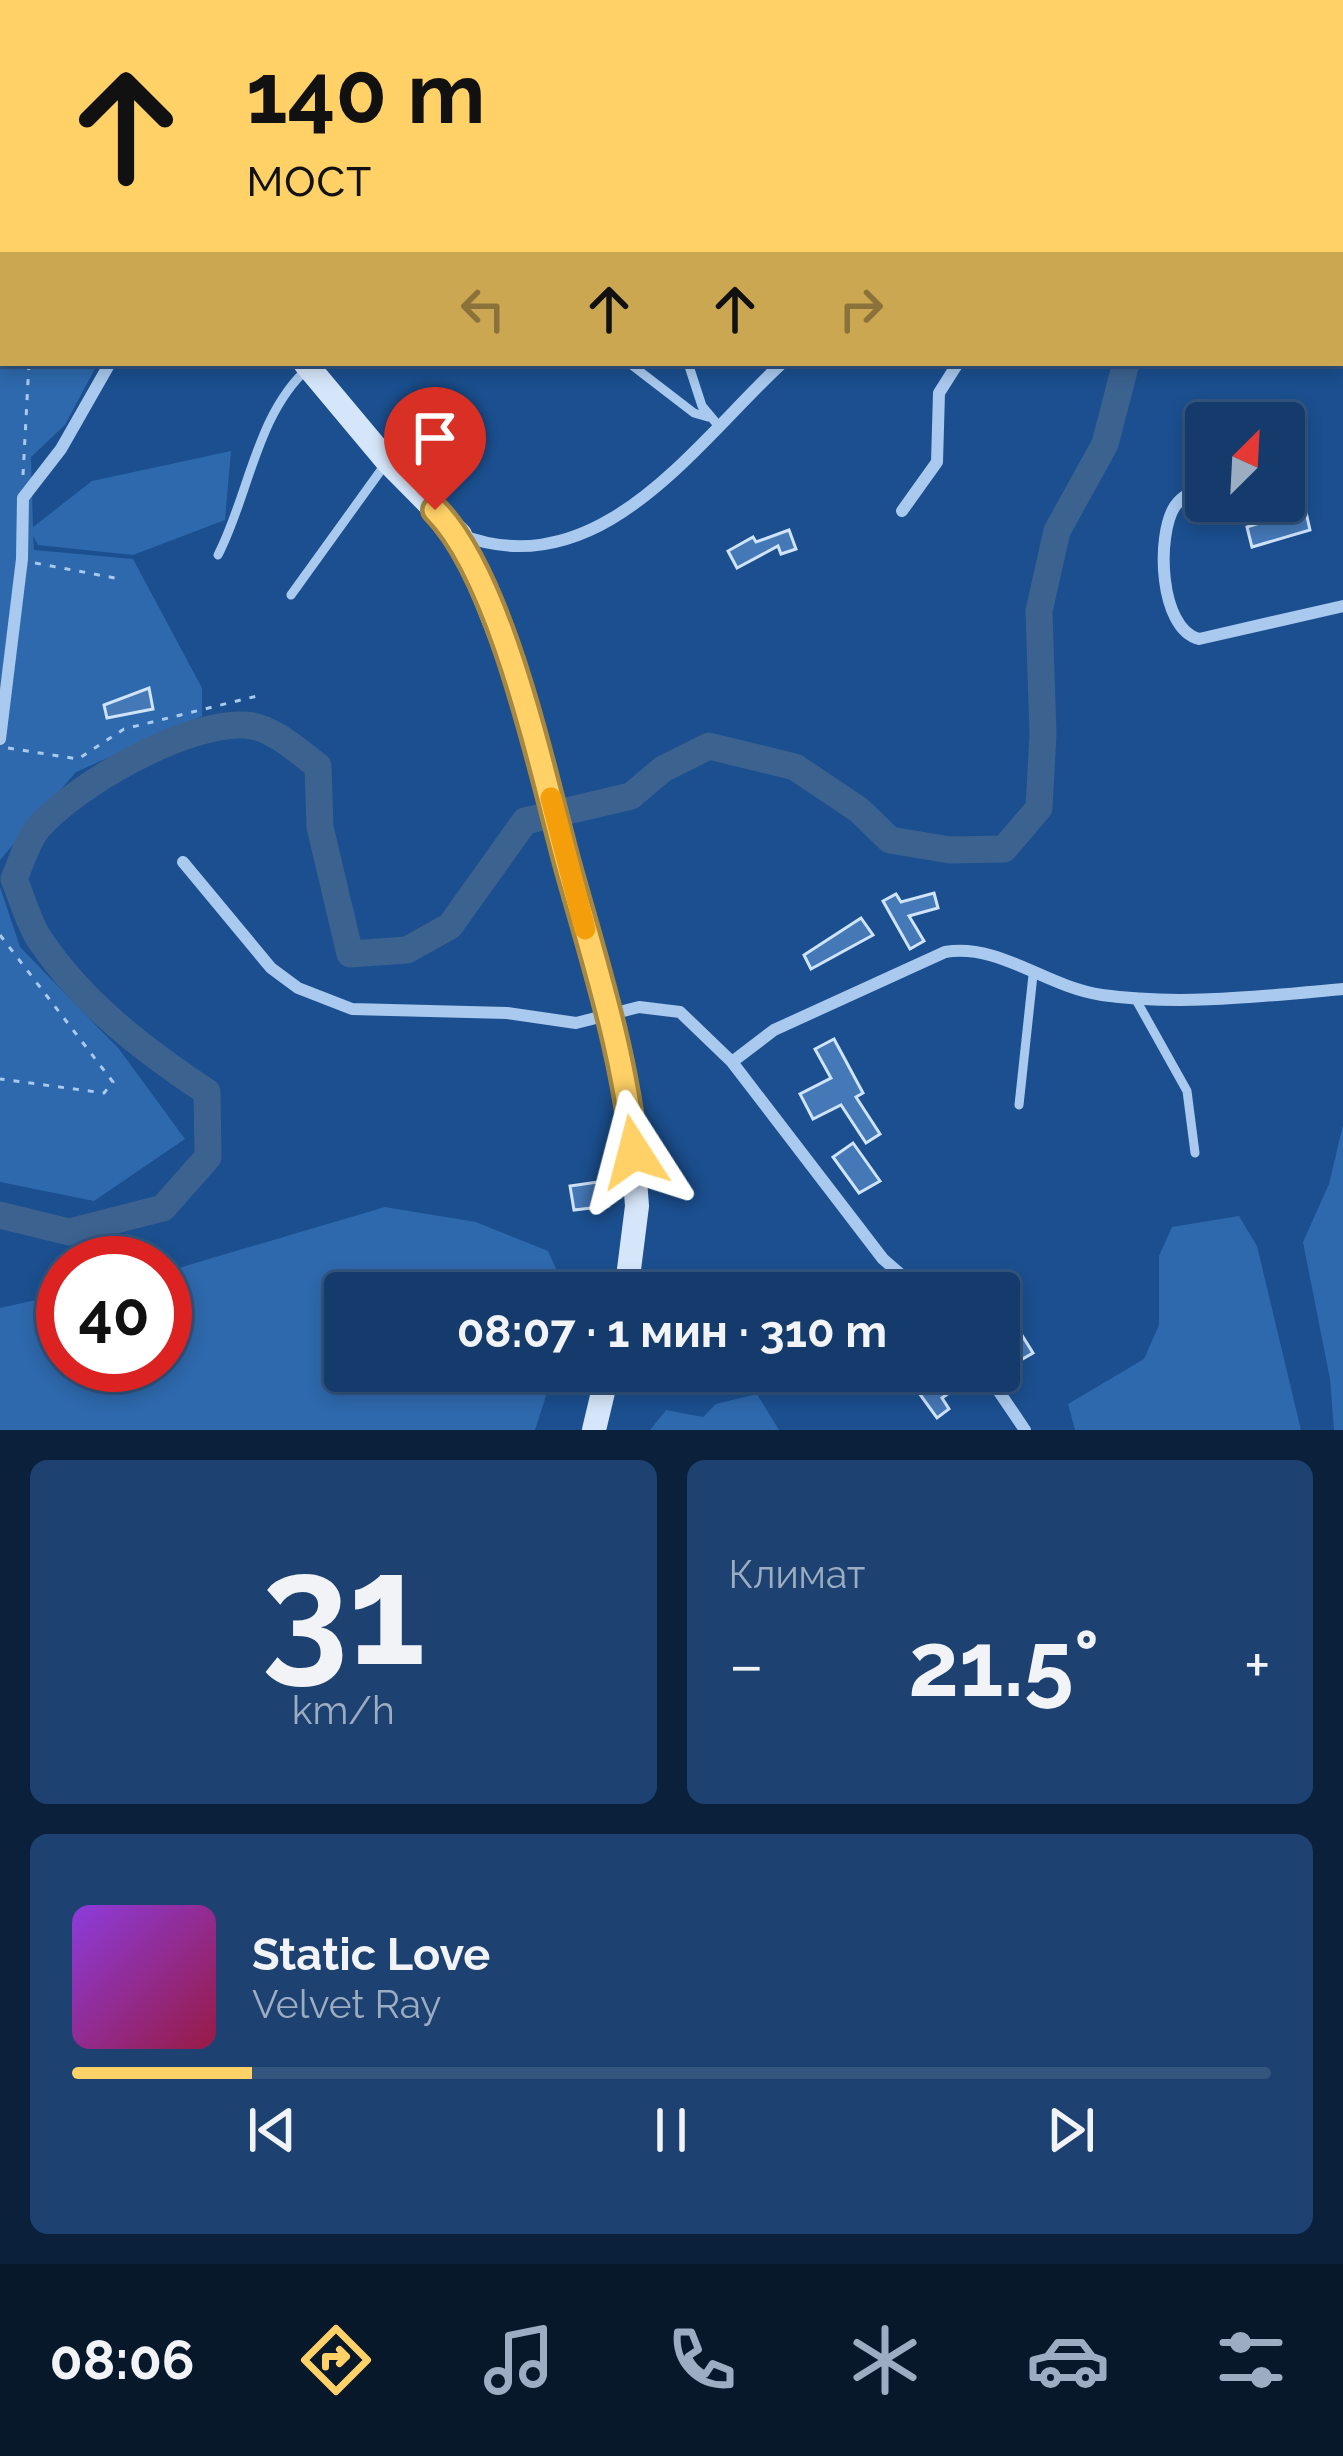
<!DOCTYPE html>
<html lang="ru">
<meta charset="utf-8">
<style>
:root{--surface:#143b6b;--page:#1d4271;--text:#f1f3f6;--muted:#9dadc1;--line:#33557e;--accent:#ffd166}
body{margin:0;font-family:Raleway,sans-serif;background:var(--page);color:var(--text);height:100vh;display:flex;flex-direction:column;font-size:45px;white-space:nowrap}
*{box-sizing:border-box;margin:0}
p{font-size:39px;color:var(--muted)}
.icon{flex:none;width:66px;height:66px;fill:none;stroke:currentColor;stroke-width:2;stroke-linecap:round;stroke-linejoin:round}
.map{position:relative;height:1430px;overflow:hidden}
.panel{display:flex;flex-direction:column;gap:30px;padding:30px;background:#0b203b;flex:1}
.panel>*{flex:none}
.guide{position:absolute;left:0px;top:0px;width:1344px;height:366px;box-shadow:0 6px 18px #0003,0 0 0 3px var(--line);background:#ffd166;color:#111;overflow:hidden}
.needle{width:78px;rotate:24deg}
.tools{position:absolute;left:1185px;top:402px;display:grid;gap:24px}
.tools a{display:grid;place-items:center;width:120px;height:120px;border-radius:12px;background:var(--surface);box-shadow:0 6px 18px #0003,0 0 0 3px var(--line);font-size:60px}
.speed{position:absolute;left:36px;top:1236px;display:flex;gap:24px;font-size:60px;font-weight:700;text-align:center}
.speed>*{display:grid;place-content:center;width:156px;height:156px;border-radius:50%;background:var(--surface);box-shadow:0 6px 18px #0003,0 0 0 3px var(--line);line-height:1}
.speed .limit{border:18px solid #d22;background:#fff;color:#111}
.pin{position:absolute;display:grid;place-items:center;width:102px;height:102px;color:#fff;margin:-123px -51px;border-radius:50% 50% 50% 0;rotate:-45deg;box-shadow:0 0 12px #0007}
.pin .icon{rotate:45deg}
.me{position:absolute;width:132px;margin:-66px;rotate:351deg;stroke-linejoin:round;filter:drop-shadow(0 0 9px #0008)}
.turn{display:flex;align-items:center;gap:42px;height:252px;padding:0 48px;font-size:54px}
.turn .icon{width:156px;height:156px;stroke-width:2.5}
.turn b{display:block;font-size:84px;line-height:102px}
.lanes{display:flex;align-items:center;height:114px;padding:0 48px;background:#0003;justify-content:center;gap:60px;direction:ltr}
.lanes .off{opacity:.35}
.big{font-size:90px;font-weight:700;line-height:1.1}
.panel .widget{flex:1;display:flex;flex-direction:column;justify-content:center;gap:18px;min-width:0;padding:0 42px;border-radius:18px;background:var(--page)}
.panel .dial{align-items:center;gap:0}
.dial b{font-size:156px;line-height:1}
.song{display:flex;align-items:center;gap:36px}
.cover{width:144px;height:144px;border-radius:18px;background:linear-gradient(135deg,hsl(270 70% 55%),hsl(340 70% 35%))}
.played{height:12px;border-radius:6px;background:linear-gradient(90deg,var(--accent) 15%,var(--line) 15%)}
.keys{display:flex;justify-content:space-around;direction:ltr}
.heat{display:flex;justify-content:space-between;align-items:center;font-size:66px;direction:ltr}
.panel .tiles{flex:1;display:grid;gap:30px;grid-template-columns:1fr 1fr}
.widget:last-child{grid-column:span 2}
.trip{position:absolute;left:324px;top:1272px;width:696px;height:120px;border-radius:12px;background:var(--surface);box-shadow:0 6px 18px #0003,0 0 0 3px var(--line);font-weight:700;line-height:120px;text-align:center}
.tabs{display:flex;height:192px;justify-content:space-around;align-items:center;background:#08182b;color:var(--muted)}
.tabs .icon{width:84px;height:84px}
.tabs .current{color:var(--accent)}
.tabs b{font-size:54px;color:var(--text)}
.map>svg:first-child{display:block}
</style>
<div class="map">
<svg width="1343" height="1430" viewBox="0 0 1343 1430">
<rect width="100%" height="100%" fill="#1b4f8f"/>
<!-- green -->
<path fill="#2e69ad" d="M0,141L3,363H98L65,425L31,457L33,527L92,481L231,451L225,520L133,555L38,545L33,536L34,550L133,559L202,688V716L76,772L0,860Z
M0,887L20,947L119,1049L185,1139L94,1201L0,1182Z
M1343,1125V1430H1334L1330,1379L1303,1242L1329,1184Z
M385,1207L476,1222L548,1251L567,1293H345V1371H554L535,1430H0V1308L63,1294V1365H165V1272Z
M1239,1216L1257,1246L1301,1430H1075L1068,1404L1144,1359L1159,1325V1256L1172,1227Z
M757,1394L779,1430H650L666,1410L703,1417L716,1404Z"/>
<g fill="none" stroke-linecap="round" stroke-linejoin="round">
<!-- stream -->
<path stroke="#9cc4f0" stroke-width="4.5" d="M1078,0L1080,3"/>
<!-- river -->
<path stroke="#3c6290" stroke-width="27" d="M1341,293H1343
M0,1215L69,1232L163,1208L208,1157L207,1092C145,1051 82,1003 40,940C28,922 22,898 14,879C21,863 27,841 38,828C77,784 185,722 245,725C271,726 298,751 318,766L320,827L350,954L407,950L450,926L525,821L631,796L663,769L709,746L795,767L859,810L890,840L950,850L1004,849L1039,808L1043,734L1039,611L1057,531L1105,444L1126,363"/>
</g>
<!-- building -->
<path fill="#4478b7" stroke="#cfe3fa" stroke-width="3" d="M1305,508L1310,530L1252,547L1247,527Z
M789,530L796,549L781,554L778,546L737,568L728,551L753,537L756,542Z
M149,688L153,709L107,718L104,705Z
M934,893L938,908L909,916L924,941L910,949L883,901L896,894L901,902Z
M861,918L873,935L811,969L804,955Z
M834,1039L863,1093L856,1097L880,1134L866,1143L841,1105L813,1119L800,1094L831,1078L815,1049Z
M853,1143L880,1181L859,1193L833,1157Z
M605,1181L608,1206L574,1210L570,1186Z
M1015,1324L1033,1353L1014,1364L999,1333Z
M948,1371L975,1374L942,1398L949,1409L937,1418L919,1393Z"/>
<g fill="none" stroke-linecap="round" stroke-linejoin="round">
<!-- path -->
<path stroke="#a9c9ee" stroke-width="3" stroke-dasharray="6 9" stroke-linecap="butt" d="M214,3L215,0
M0,272L3,273
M23,475L29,363
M35,563L115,578
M8,748L78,759L124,729L257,696
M0,935L113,1082L104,1093L0,1079"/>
<!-- lane -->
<path stroke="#a9c9ee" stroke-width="9" d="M522,0L526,3
M967,0L976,3
M568,3L574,0
M944,3L959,0
M629,363L694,413L708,417
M688,363L702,406L717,424
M218,555C249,495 256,415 308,368
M291,595L384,466
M1135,998L1187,1091L1195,1153
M1019,1105L1033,975"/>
<!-- street -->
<path stroke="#a9c9ee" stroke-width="12" d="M236,3L239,0
M1341,171H1343
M1206,486C1193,491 1183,495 1175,506C1156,535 1159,629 1199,639L1343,606
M902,511L937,462L939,393L958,363
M461,535C599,587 693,446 782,363
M0,739L22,559L23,498L61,449L110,363
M183,862L271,968L298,988L352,1009L507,1013L576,1023L639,1007L680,1012L732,1062L883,1259L922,1293
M732,1062L774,1030L945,952C1000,943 1046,987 1102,995C1181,1006 1264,996 1343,989
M985,1371L1025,1430"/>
<!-- secondary -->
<path stroke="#d6e6fa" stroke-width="24" d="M159,0V3
M305,363L387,461L460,535L514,671L609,1018L631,1127L637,1206L626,1293
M594,1430L608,1371"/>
</g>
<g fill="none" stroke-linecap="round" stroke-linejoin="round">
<defs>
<path id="route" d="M435,510C502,578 542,772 568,867C594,960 625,1056 634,1152"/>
</defs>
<!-- route casing -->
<use href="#route" stroke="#a68842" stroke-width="30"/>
<!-- route -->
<use href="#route" stroke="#ffd166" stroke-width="21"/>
<!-- slow -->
<path stroke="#f59e0b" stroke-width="21" d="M551,798L585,929"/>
</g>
</svg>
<div class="tools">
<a><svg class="needle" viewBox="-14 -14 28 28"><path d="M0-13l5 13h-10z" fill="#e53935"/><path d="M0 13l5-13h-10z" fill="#9dadc1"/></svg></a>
</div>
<div class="speed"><div class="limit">40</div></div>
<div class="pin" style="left:435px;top:510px;background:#d93025"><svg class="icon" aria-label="arrive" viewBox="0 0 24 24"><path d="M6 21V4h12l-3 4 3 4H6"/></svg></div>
<svg class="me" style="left:634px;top:1152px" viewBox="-20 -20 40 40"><path d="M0-17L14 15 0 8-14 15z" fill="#ffd166" stroke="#fff" stroke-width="4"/></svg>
<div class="trip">08:07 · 1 мин · 310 m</div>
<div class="guide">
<div class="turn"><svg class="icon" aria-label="ahead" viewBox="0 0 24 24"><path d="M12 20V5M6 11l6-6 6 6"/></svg><div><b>140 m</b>мост</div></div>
<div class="lanes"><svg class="icon off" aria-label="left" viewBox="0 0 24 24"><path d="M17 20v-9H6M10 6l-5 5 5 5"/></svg><svg class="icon" aria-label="ahead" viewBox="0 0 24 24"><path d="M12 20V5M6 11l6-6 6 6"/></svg><svg class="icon" aria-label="ahead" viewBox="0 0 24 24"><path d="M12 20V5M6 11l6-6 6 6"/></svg><svg class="icon off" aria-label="right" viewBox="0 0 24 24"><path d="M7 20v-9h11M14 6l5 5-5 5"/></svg></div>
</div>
</div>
<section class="panel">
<div class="tiles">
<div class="widget dial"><b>31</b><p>km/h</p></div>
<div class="widget"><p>Климат</p>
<div class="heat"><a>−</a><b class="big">21.5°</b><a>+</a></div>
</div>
<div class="widget">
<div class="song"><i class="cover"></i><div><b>Static Love</b><p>Velvet Ray</p></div></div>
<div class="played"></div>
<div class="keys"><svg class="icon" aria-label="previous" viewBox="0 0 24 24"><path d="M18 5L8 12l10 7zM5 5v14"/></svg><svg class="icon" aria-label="pause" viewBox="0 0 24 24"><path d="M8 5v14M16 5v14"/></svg><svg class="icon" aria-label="next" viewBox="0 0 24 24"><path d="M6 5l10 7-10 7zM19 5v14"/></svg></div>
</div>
</div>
</section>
<nav class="tabs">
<b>08:06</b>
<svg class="icon current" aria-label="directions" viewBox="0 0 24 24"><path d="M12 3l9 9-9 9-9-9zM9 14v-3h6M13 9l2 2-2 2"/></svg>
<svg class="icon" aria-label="music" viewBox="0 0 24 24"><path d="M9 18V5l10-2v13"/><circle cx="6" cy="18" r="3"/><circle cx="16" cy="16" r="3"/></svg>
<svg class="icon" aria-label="phone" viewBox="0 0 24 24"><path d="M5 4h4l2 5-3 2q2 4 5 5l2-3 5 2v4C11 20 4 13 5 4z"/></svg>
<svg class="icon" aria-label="climate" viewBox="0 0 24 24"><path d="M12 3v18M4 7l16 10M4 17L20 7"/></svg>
<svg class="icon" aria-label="car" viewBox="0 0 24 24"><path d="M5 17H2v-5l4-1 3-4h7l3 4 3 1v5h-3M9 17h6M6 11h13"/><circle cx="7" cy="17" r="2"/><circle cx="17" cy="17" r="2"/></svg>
<svg class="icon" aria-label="filters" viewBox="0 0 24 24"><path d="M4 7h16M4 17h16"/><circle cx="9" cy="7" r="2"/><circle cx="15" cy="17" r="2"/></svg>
</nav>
